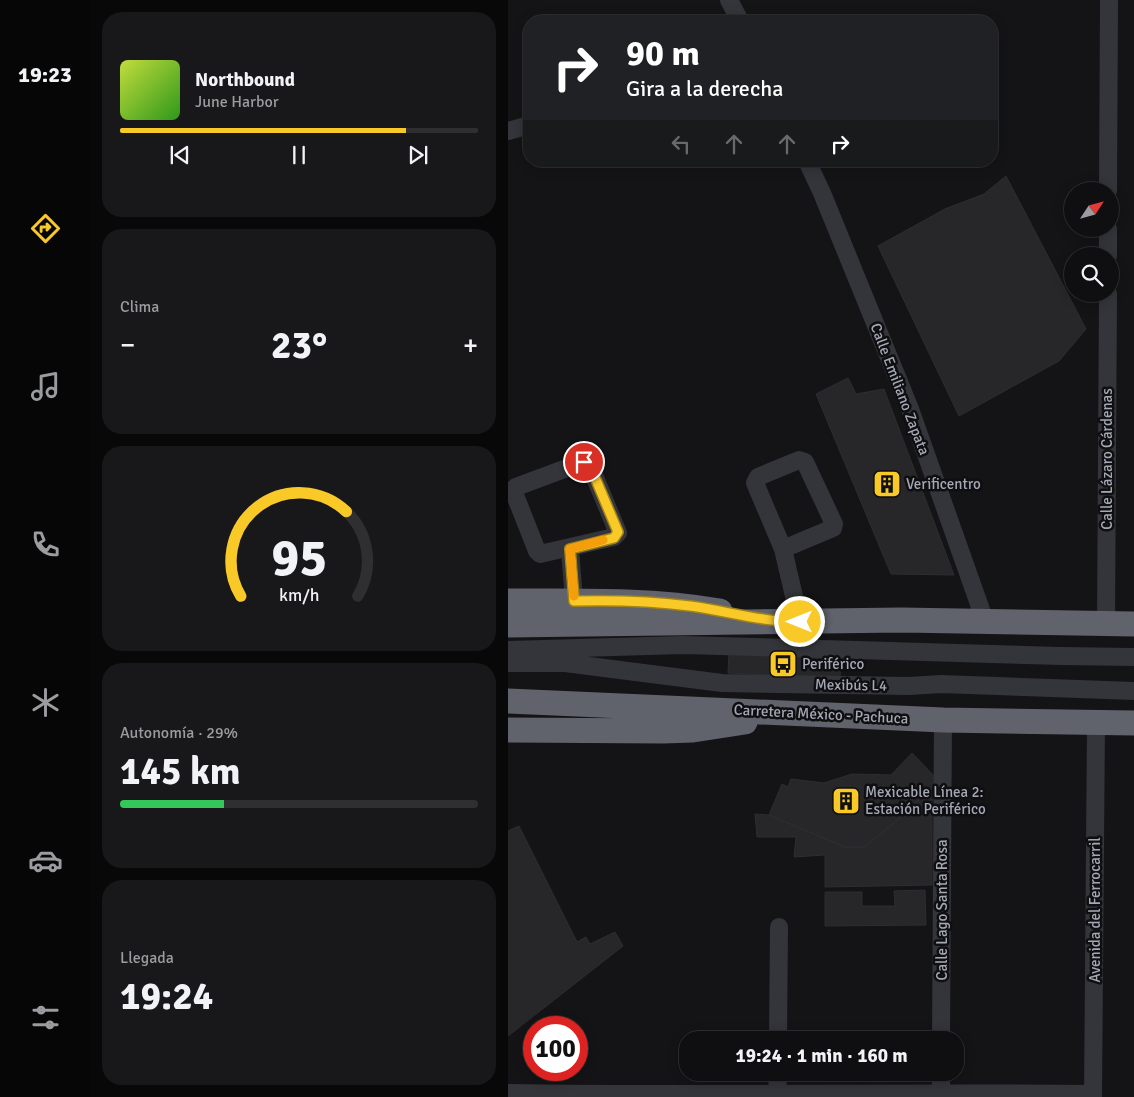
<!DOCTYPE html>
<html lang="es">
<meta charset="utf-8">
<style>
:root{--surface:#0f0e10;--page:#181719;--text:#f1f3f6;--muted:#9b9c9f;--line:#2f2e30;--accent:#f9c928}
body{margin:0;font-family:Signika,sans-serif;background:var(--page);color:var(--text);height:100vh;display:flex;flex-direction:column;font-size:19px;white-space:nowrap}
*{box-sizing:border-box;margin:0}
p{font-size:16px;color:var(--muted)}
.icon{flex:none;width:28px;height:28px;fill:none;stroke:currentColor;stroke-width:2;stroke-linecap:round;stroke-linejoin:round}
.map{position:relative;flex:1;overflow:hidden}
.panel{display:flex;flex-direction:column;gap:12px;padding:12px;background:#080809;width:418px}
.panel>*{flex:none}
.guide{position:absolute;left:15px;top:15px;width:475px;height:152px;border-radius:20px;box-shadow:0 2px 12px #0003,0 0 0 1px var(--line);background:#202124;color:#fff;overflow:hidden}
.needle{width:32px;rotate:54deg}
.controls{position:absolute;left:556px;top:182px;display:grid;gap:10px}
.controls a{display:grid;place-items:center;width:55px;height:55px;border-radius:50%;background:var(--surface);box-shadow:0 2px 12px #0003,0 0 0 1px var(--line);font-size:25px}
.speed{position:absolute;left:15px;top:1016px;display:flex;gap:10px;font-size:25px;font-weight:700;text-align:center}
.speed>*{display:grid;place-content:center;width:65px;height:65px;border-radius:50%;background:var(--surface);box-shadow:0 2px 12px #0003,0 0 0 1px var(--line);line-height:1}
.speed .limit{border:8px solid #d22;background:#fff;color:#111}
.pin{position:absolute;display:grid;place-items:center;width:42px;height:42px;color:#fff;margin:-21px;border:2px solid #fff;border-radius:50%;box-shadow:0 1px 5px #0007}
.me{position:absolute;width:55px;margin:-28px;rotate:270deg;stroke-linejoin:round;filter:drop-shadow(0 0 4px #0008)}
.turn{display:flex;align-items:center;gap:18px;height:105px;padding:0 20px;font-size:22px}
.turn .icon{width:65px;height:65px;stroke-width:2.5}
.turn b{display:block;font-size:35px;line-height:42px}
.lanes{display:flex;align-items:center;height:48px;padding:0 20px;background:#0003;justify-content:center;gap:25px;direction:ltr}
.lanes .off{opacity:.35}
.big{font-size:38px;font-weight:700;line-height:1.1}
.panel .tile{flex:1;display:flex;flex-direction:column;justify-content:center;gap:8px;min-width:0;padding:0 18px;border-radius:20px;background:var(--page)}
.panel .dial{align-items:center;gap:0}
.dial svg{height:130px;overflow:visible;fill:none;stroke:var(--line);stroke-width:7;stroke-linecap:round;text-anchor:middle}
.dial text{fill:var(--text);stroke:none}
.song{display:flex;align-items:center;gap:15px}
.cover{width:60px;height:60px;border-radius:8px;background:linear-gradient(135deg,hsl(70 70% 55%),hsl(110 70% 35%))}
.played{height:5px;border-radius:2px;background:linear-gradient(90deg,var(--accent) 80%,var(--line) 80%)}
.keys{display:flex;justify-content:space-around;direction:ltr}
.heat{display:flex;justify-content:space-between;align-items:center;font-size:28px;direction:ltr}
.charge{height:8px;border-radius:4px;background:linear-gradient(90deg,#34c759 29%,var(--line) 0)}
.trip{position:absolute;left:171px;top:1031px;width:285px;height:50px;border-radius:20px;background:var(--surface);box-shadow:0 2px 12px #0003,0 0 0 1px var(--line);font-weight:700;line-height:50px;text-align:center}
main{display:flex;flex:1;min-height:0}
.tabs{display:flex;flex-direction:column;width:90px;justify-content:space-around;align-items:center;background:#060606;color:var(--muted)}
.tabs .icon{width:35px;height:35px}
.tabs .selected{color:var(--accent)}
.tabs b{font-size:22px;color:var(--text)}
.map>svg:first-child{display:block}
</style>
<main>
<nav class="tabs">
<b>19:23</b>
<svg class="icon selected" aria-label="directions" viewBox="0 0 24 24"><path d="M12 3l9 9-9 9-9-9zM9 14v-3h6M13 9l2 2-2 2"/></svg>
<svg class="icon" aria-label="music" viewBox="0 0 24 24"><path d="M9 18V5l10-2v13"/><circle cx="6" cy="18" r="3"/><circle cx="16" cy="16" r="3"/></svg>
<svg class="icon" aria-label="phone" viewBox="0 0 24 24"><path d="M5 4h4l2 5-3 2q2 4 5 5l2-3 5 2v4C11 20 4 13 5 4z"/></svg>
<svg class="icon" aria-label="climate" viewBox="0 0 24 24"><path d="M12 3v18M4 7l16 10M4 17L20 7"/></svg>
<svg class="icon" aria-label="car" viewBox="0 0 24 24"><path d="M5 17H2v-5l4-1 3-4h7l3 4 3 1v5h-3M9 17h6M6 11h13"/><circle cx="7" cy="17" r="2"/><circle cx="17" cy="17" r="2"/></svg>
<svg class="icon" aria-label="filters" viewBox="0 0 24 24"><path d="M4 7h16M4 17h16"/><circle cx="9" cy="7" r="2"/><circle cx="15" cy="17" r="2"/></svg>
</nav>
<section class="panel">
<div class="tile">
<div class="song"><i class="cover"></i><div><b>Northbound</b><p>June Harbor</p></div></div>
<div class="played"></div>
<div class="keys"><svg class="icon" aria-label="previous" viewBox="0 0 24 24"><path d="M18 5L8 12l10 7zM5 5v14"/></svg><svg class="icon" aria-label="pause" viewBox="0 0 24 24"><path d="M8 5v14M16 5v14"/></svg><svg class="icon" aria-label="next" viewBox="0 0 24 24"><path d="M6 5l10 7-10 7zM19 5v14"/></svg></div>
</div>
<div class="tile"><p>Clima</p>
<div class="heat"><a>−</a><b class="big">23°</b><a>+</a></div>
</div>
<div class="tile dial"><svg viewBox="0 0 100 80">
<path d="M14 69A42 42 0 1 1 86 69"/>
<path d="M14 69A42 42 0 0 1 79 17" stroke="#f9c928"/>
<text x="50" y="56" font-size="32" font-weight="700">95</text>
<text x="50" y="72" font-size="11">km/h</text>
</svg></div>
<div class="tile"><p>Autonomía · 29%</p><b class="big">145 km</b><div class="charge"></div></div>
<div class="tile"><p>Llegada</p><b class="big">19:24</b></div>
</section>
<div class="map">
<svg width="627" height="1097" viewBox="0 0 627 1097">
<rect width="100%" height="100%" fill="#141315"/>
<!-- building -->
<path fill="#272629" stroke="#2e2d31" d="M498,176L578,329L551,361L451,416L370,246L437,209L476,194Z
M340,378L348,394L376,389L446,575L383,574L308,394Z
M221,652L333,656L332,678L220,673Z
M404,753L431,781L387,822L356,847H337L261,815L274,784L280,787L283,779L316,783L344,774L383,775Z
M424,787V885L317,887V855L286,857L288,837H249L247,814L261,815L337,847H356L387,822Z
M11,826L69,942L78,937L82,944L107,932L115,946L0,1036V831Z
M417,890L418,925L317,926V892H354V906H387L386,891Z"/>
<g fill="none" stroke-linecap="round" stroke-linejoin="round">
<!-- minor -->
<path stroke="#34353a" stroke-width="18" d="M221,0L232,21
M0,131L21,125
M299,161L314,193L402,409L477,621
M600,191L601,0
M600,256V229
M75,462L83,468L110,533L106,537L32,554L29,551L5,490L8,487Z
M62,549L66,601
M275,549L325,528L326,524L297,462L291,460L250,477L247,483L275,549L292,622
M598,624L600,294
M0,650L176,645L553,656L627,657
M0,663H57L214,683L401,686L433,684L627,691
M270,1040L271,927
M433,1040L435,720
M0,1093C195,1096 390,1092 585,1094
M433,1093V1072
M269,1095L270,1072
M585,1097L588,723"/>
<!-- highway -->
<path stroke="#60626c" stroke-width="25" d="M0,601C71,601 141,599 212,611
M0,625L394,620L627,624
M0,701L435,720L627,723
M0,730L155,731L185,730L237,722"/>
</g>
<g fill="none" stroke-linecap="round" stroke-linejoin="round">
<defs>
<path id="route" d="M76,462L83,468L110,532L106,538L62,549L66,601C105,600 143,601 182,606C219,611 254,622 292,622"/>
</defs>
<!-- route casing -->
<use href="#route" stroke="#a2831a" stroke-width="12"/>
<!-- route -->
<use href="#route" stroke="#f9c928" stroke-width="9"/>
<!-- slow -->
<path stroke="#f59e0b" stroke-width="9" d="M66,596L62,549L95,540"/>
</g>
<!-- icons -->
<defs>
<symbol id="building-square" viewBox="-11 -11 22 22"><rect x="-9" y="-9" width="18" height="18" rx="4" fill="#f9c928" stroke="#0f0e10"/><path d="M-4-6H4V6H1V3H-1V6H-4ZM-2.5-4.3h1.7v1.8h-1.7ZM.8-4.3h1.7v1.8H.8ZM-2.5-1h1.7V.8h-1.7ZM.8-1h1.7V.8H.8Z" fill="#111"/></symbol>
<symbol id="bus-square" viewBox="-11 -11 22 22"><rect x="-9" y="-9" width="18" height="18" rx="4" fill="#f9c928" stroke="#0f0e10"/><path d="M-5-6H5V4H4V6H2V4H-2V6H-4V4H-5ZM-3.5-4V0h7V-4ZM-3.5 1.2v1.5H-2V1.2ZM2 1.2v1.5H3.5V1.2Z" fill="#111"/></symbol>
</defs>
<g fill-rule="evenodd">
<use href="#building-square" x="363" y="468" width="32" height="32"/>
<use href="#bus-square" x="259" y="648" width="32" height="32"/>
<use href="#building-square" x="322" y="785" width="32" height="32"/>
</g>
<g text-anchor="middle" stroke-width="5" stroke-linejoin="round" paint-order="stroke">
<!-- street labels -->
<g font-size="15" fill="#a4a8b6" stroke="#0f0e10">
<text transform="translate(392 389) rotate(69)" y="5">Calle Emiliano Zapata</text>
<text transform="translate(599 459) rotate(-90)" y="5">Calle Lázaro Cárdenas</text>
<text transform="translate(343 685) rotate(1)" y="5">Mexibús L4</text>
<text transform="translate(313 714) rotate(3)" y="5">Carretera México - Pachuca</text>
<text transform="translate(434 910) rotate(-90)" y="5">Calle Lago Santa Rosa</text>
<text transform="translate(587 910) rotate(-90)" y="5">Avenida del Ferrocarril</text>
</g>
<!-- poi labels -->
<g font-size="15" fill="#a4a8b6" stroke="#0f0e10" text-anchor="start">
<text x="398" y="489">Verificentro</text>
<text x="294" y="669">Periférico</text>
<text x="357" y="797">Mexicable Línea 2:<tspan x="357" dy="17">Estación Periférico</tspan></text>
</g>
</g>
</svg>
<div class="controls">
<a><svg class="needle" viewBox="-14 -14 28 28"><path d="M0-13l5 13h-10z" fill="#e53935"/><path d="M0 13l5-13h-10z" fill="#9b9c9f"/></svg></a>
<a><svg class="icon" aria-label="search" viewBox="0 0 24 24"><circle cx="10" cy="10" r="6"/><path d="M15 15l6 6"/></svg></a>
</div>
<div class="speed"><div class="limit">100</div></div>
<div class="pin" style="left:76px;top:462px;background:#d93025"><svg class="icon" aria-label="arrive" viewBox="0 0 24 24"><path d="M6 21V4h12l-3 4 3 4H6"/></svg></div>
<svg class="me" style="left:292px;top:622px" viewBox="-20 -20 40 40"><circle r="17" fill="#f9c928" stroke="#fff" stroke-width="3"/><path d="M0-11L8 9 0 5-8 9z" fill="#fff"/></svg>
<div class="trip">19:24 · 1 min · 160 m</div>
<div class="guide">
<div class="turn"><svg class="icon" aria-label="right" viewBox="0 0 24 24"><path d="M7 20v-9h11M14 6l5 5-5 5"/></svg><div><b>90 m</b>Gira a la derecha</div></div>
<div class="lanes"><svg class="icon off" aria-label="left" viewBox="0 0 24 24"><path d="M17 20v-9H6M10 6l-5 5 5 5"/></svg><svg class="icon off" aria-label="ahead" viewBox="0 0 24 24"><path d="M12 20V5M6 11l6-6 6 6"/></svg><svg class="icon off" aria-label="ahead" viewBox="0 0 24 24"><path d="M12 20V5M6 11l6-6 6 6"/></svg><svg class="icon" aria-label="right" viewBox="0 0 24 24"><path d="M7 20v-9h11M14 6l5 5-5 5"/></svg></div>
</div>
</div>
</main>
